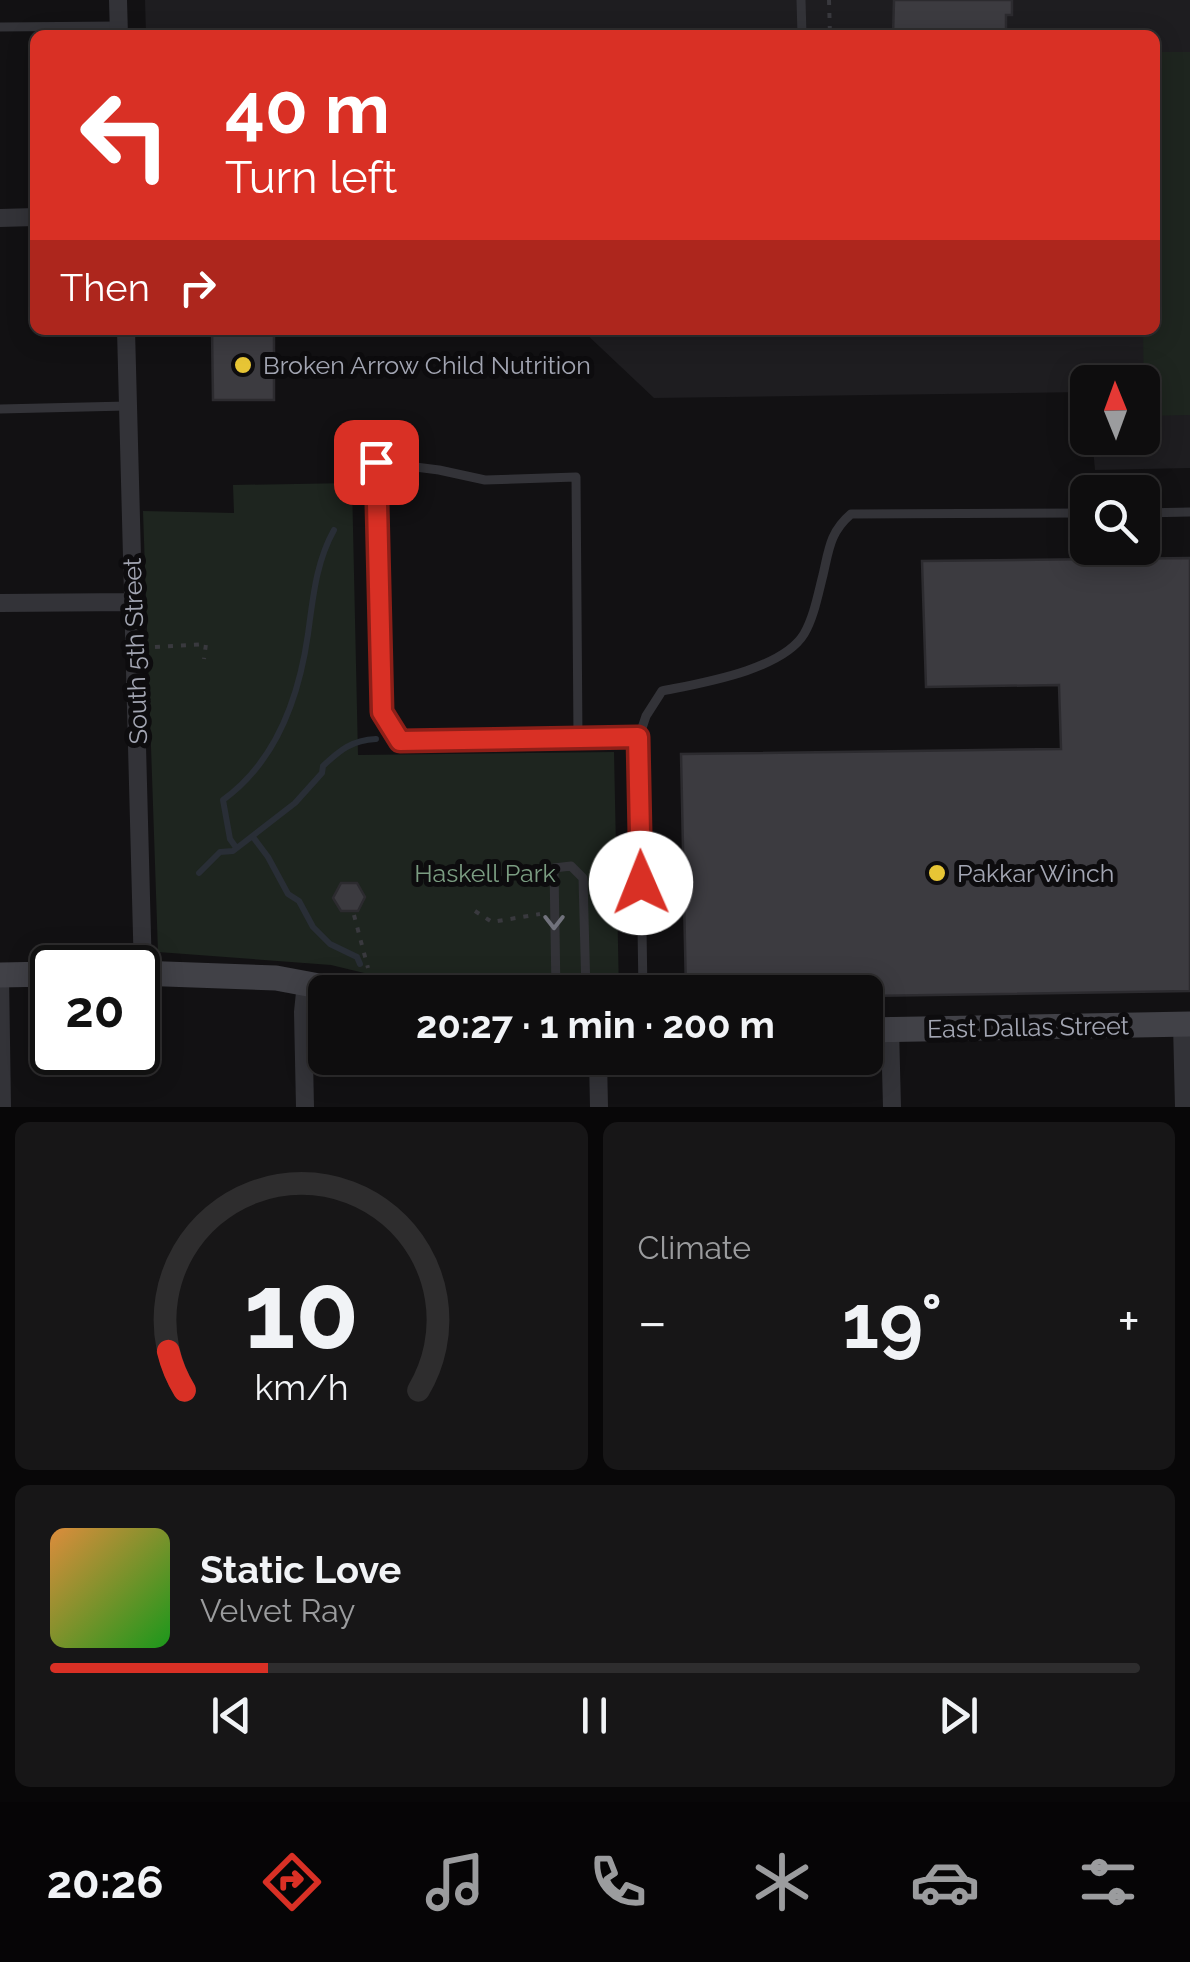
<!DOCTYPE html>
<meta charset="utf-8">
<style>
:root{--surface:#0e0d0e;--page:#171617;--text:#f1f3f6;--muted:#9b9c9e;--line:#2e2d2e;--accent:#d93025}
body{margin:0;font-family:Raleway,sans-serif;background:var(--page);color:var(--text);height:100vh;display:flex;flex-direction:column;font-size:38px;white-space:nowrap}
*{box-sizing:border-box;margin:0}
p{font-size:32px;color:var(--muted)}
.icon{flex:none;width:55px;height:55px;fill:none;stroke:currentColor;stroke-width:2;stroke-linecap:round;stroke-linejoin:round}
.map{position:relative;height:1107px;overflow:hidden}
.side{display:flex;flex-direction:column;gap:15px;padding:15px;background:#080708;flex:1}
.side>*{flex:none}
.hud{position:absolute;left:30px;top:30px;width:1130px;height:305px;border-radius:15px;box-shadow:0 5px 25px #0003,0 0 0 2px var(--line);background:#d93025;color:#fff;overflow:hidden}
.needle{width:65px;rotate:359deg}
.controls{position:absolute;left:1070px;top:365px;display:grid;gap:20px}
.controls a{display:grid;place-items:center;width:90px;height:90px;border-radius:15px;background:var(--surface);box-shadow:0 5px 25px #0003,0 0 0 2px var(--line);font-size:50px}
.speed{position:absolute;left:30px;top:945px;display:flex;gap:20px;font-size:50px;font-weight:700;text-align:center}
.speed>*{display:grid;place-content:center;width:130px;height:130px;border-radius:50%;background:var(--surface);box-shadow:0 5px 25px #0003,0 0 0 2px var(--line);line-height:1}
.speed .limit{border:5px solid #111;border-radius:15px;background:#fff;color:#111}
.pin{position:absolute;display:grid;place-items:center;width:85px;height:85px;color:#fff;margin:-42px;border-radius:20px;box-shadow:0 5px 15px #0006}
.me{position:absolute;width:110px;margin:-55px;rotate:359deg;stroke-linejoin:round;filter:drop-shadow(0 0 8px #0008)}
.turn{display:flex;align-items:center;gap:35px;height:210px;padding:0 30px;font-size:45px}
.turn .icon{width:130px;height:130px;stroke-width:2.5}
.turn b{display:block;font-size:70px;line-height:85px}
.then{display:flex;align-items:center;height:95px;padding:0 30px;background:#0003;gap:20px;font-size:38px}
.big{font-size:75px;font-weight:700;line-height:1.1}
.side .card{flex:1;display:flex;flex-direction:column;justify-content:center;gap:15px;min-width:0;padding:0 35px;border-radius:15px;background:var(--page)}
.side .dial{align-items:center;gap:0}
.dial svg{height:260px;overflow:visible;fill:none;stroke:var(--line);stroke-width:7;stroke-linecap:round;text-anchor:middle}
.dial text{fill:var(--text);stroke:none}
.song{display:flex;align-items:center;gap:30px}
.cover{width:120px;height:120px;border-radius:15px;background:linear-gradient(135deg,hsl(30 70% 55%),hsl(120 70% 35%))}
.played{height:10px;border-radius:5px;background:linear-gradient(90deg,var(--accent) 20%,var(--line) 20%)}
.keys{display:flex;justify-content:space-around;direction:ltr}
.heat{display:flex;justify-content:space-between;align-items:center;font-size:55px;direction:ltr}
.side .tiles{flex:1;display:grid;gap:15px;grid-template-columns:1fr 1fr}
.card:last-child{grid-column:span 2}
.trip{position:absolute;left:308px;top:975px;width:575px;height:100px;border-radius:15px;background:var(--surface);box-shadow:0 5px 25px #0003,0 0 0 2px var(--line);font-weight:700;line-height:100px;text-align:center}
.tab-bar{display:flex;height:160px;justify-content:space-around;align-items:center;background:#060506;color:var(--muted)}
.tab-bar .icon{width:70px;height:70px}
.tab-bar .current{color:var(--accent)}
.tab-bar b{font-size:45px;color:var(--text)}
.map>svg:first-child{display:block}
</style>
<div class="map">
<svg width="1190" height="1107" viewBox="0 0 1190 1107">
<rect width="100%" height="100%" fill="#121113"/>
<!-- built -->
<path fill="#1e1d20" d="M145,0H1190V468L1095,470L1092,438H1142V382H1088L1087,392L654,398L582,330H1155V35H146Z"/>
<!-- green -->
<path fill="#1e251f" d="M1155,52H1190V415L1144,416L1143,330H1155Z
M352,483L358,755L614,752L619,992H443L331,965L158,952L143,511L234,513L233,485Z"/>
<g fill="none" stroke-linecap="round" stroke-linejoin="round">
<!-- stream -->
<path stroke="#292e36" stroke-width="6" d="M253,837L268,857L288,894L299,901L313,927L330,944L357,957L360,964
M235,846L230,839L223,800C277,761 299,697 308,634C313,598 316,562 334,530
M199,873L220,852L233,851L295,803L322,773L323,766C340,750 352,740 376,739"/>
</g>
<!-- building -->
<path fill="#3c3b40" stroke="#2c2b2f" stroke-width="2.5" d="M894,0H1012V15H1006V35H893Z
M212,330H274V400H213Z
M1190,558V991L865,996V992H686L681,754L1061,749L1059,685L926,687L922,561Z
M341,883H357L365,897L358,911H341L333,898Z"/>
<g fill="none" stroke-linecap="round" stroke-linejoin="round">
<!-- path -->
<path stroke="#39393e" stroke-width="4" stroke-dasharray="5 8" stroke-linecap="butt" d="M829,0L830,35
M155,647L206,644L204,659
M475,911L492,922L540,914
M354,915L368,968"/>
<!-- lane -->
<path stroke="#333338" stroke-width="9" d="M801,0L802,35
M0,27L119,26
M0,409L127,406
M1142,513L1190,512
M578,738L576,477L485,480L439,470L376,462L382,712L400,741L639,737
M556,992L554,868L571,866L583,878L586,992
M643,992L639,737L646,716L662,691C701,683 782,670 804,634C814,617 818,594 823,575C829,549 830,532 851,514L1088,513"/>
<!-- street -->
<path stroke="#333338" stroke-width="18" d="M118,0L119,35
M0,218L35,217
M126,330L143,973
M0,603L134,602
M0,975L2,1107
M1182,1024L1184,1107
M890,1029L892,1107
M598,1058L599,1107
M305,1107L303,1012L306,983"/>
<!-- secondary -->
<path stroke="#414147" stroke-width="25" d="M138,973L276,978L351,992
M0,975L52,974
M865,1030L1190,1024"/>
</g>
<!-- one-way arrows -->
<defs><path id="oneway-chevron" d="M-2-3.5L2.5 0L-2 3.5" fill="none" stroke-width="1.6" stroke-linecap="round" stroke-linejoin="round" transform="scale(2.5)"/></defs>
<use stroke="#71727c" href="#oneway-chevron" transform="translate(554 922) rotate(90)"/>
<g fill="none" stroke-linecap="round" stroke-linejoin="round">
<defs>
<path id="route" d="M376,462L382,712L400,741L638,737L641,883"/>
</defs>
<!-- route casing -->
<use href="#route" stroke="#8d1f18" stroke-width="25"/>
<!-- route -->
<use href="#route" stroke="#d93025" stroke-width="18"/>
</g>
<!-- markers -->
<g fill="#e7c535" stroke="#0d0c0e" stroke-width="4">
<circle cx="243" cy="365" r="10"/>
<circle cx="937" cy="873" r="10"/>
</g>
<g text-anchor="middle" stroke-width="10" stroke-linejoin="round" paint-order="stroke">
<!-- poi labels -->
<g font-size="25" fill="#a3a6b3" stroke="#0d0c0e" text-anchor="start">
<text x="263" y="374">Broken Arrow Child Nutrition</text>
<text x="957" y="882">Pakkar Winch</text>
</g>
<!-- street labels -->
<g font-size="25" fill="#a3a6b3" stroke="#0d0c0e">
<text transform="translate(135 651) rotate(-92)" y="9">South 5th Street</text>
<text transform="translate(1028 1027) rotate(-1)" y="9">East Dallas Street</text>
</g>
<!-- park labels -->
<g font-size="25" fill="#7b9d82" stroke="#0d0c0e">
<text x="485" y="882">Haskell Park</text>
</g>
</g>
</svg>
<div class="controls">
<a><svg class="needle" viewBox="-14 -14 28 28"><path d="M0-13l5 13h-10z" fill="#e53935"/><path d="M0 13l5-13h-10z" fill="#9b9c9e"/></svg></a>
<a><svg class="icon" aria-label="search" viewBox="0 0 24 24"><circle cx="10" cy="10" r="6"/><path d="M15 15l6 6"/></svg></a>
</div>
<div class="speed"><div class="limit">20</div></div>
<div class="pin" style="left:376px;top:462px;background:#d93025"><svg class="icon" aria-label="arrive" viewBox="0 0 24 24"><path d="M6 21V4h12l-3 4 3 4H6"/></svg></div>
<svg class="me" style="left:641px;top:883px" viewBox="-20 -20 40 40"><circle r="19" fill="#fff"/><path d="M0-13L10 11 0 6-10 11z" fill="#d93025"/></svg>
<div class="trip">20:27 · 1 min · 200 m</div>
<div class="hud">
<div class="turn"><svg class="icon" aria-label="left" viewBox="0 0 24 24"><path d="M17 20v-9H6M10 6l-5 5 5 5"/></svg><div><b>40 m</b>Turn left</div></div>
<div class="then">Then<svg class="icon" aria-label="right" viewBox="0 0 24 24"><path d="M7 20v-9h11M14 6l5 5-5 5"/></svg></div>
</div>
</div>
<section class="side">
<div class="tiles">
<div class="card dial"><svg viewBox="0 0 100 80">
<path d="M14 69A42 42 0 1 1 86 69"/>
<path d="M14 69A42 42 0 0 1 9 57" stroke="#d93025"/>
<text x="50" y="56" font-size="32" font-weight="700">10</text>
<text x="50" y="72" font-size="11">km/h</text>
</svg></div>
<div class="card"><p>Climate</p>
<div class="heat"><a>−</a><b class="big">19°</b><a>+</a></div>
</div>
<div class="card">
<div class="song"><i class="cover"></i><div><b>Static Love</b><p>Velvet Ray</p></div></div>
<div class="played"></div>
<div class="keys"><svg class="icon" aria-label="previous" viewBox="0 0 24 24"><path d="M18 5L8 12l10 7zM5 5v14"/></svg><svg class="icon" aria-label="pause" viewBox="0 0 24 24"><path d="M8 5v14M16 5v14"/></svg><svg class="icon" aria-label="next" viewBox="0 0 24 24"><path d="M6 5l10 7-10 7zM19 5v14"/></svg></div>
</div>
</div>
</section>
<nav class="tab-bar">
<b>20:26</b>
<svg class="icon current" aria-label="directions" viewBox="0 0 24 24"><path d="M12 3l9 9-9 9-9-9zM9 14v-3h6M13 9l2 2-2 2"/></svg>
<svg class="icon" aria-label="music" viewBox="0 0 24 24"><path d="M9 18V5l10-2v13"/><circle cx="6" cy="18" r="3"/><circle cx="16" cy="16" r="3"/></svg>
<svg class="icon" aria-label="phone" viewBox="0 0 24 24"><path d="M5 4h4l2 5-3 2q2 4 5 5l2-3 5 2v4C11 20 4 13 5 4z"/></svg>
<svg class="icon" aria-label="climate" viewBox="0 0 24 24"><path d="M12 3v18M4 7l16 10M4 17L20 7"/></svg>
<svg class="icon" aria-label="car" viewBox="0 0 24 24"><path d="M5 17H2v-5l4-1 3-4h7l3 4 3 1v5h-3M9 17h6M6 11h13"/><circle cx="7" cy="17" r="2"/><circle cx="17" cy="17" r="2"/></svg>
<svg class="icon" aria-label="filters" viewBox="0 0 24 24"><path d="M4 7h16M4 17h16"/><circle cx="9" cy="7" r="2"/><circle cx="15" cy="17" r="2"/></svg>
</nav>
